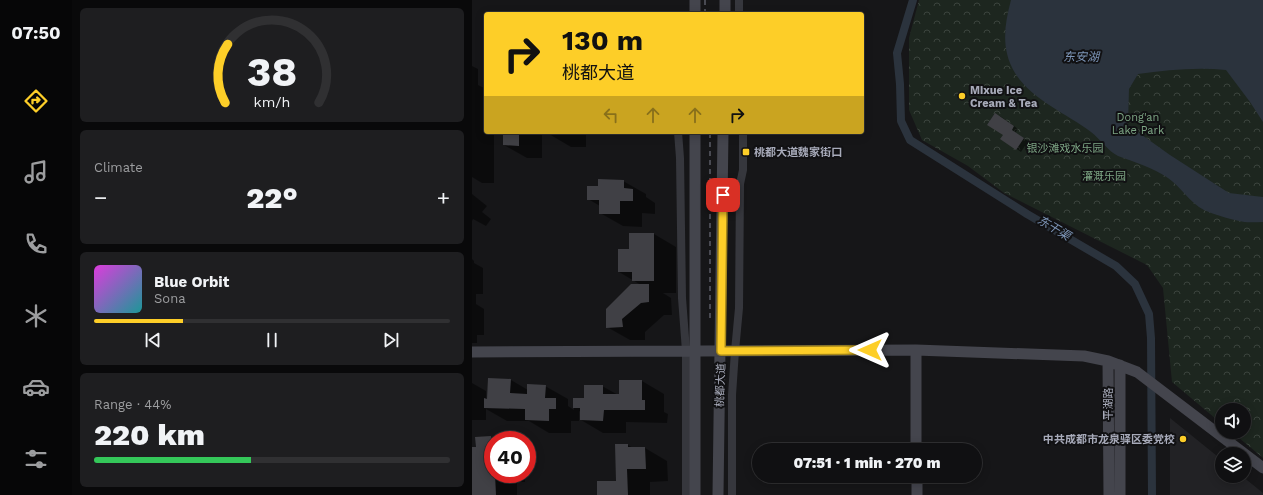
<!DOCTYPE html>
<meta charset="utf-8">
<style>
:root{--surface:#101012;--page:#1e1e20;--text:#f1f3f6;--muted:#9c9d9f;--line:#303032;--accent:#fdce28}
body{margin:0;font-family:"Work Sans","Noto Sans SC",sans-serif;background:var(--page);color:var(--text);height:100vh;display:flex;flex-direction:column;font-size:15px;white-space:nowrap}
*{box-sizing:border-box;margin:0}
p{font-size:13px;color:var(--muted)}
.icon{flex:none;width:22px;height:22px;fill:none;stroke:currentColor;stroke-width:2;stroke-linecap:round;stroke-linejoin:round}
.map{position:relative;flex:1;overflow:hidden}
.side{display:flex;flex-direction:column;gap:8px;padding:8px;background:#09090a;width:400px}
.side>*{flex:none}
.hud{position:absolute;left:12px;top:12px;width:380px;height:122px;border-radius:4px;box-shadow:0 2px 10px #0003,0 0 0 1px var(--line);background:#fdce28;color:#111;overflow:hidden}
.buttons{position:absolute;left:743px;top:403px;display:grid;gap:8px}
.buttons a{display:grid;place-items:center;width:36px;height:36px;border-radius:50%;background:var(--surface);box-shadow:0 2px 10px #0003,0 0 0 1px var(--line);font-size:20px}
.speed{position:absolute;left:12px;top:431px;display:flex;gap:8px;font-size:20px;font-weight:700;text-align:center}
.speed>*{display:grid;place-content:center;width:52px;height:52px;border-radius:50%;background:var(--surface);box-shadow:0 2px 10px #0003,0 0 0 1px var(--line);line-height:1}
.speed .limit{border:6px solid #d22;background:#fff;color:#111}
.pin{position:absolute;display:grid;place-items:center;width:34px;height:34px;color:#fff;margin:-17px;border-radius:8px;box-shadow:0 2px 6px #0006}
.me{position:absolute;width:44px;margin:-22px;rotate:270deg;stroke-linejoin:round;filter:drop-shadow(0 0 3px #0008)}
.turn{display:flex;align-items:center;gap:14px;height:84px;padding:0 12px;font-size:18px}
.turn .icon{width:52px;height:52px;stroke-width:2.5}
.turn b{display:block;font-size:28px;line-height:34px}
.lanes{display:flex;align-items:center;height:38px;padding:0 12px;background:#0003;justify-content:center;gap:20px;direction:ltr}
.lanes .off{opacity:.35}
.big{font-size:30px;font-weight:800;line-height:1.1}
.side .widget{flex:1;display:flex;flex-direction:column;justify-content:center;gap:6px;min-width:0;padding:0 14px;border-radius:6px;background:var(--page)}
.side .dial{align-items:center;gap:0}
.dial svg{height:104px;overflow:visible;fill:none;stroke:var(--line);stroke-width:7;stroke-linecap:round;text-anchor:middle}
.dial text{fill:var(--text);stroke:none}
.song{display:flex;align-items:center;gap:12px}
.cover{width:48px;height:48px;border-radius:6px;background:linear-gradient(135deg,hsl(300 70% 55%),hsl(180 70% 35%))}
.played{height:4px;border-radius:2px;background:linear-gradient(90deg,var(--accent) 25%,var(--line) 25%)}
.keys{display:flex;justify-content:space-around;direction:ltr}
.heat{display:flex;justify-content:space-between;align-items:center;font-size:22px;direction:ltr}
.charge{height:6px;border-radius:3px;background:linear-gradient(90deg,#34c759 44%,var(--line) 0)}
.trip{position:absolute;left:280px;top:443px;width:230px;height:40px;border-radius:20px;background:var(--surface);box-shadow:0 2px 10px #0003,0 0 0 1px var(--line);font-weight:800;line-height:40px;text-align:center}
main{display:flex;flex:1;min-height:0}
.dock{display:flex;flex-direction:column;width:72px;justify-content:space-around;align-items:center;background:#060607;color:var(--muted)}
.dock .icon{width:28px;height:28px}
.dock .on{color:var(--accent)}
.dock b{font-size:18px;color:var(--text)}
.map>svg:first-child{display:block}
</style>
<main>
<nav class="dock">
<b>07:50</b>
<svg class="icon on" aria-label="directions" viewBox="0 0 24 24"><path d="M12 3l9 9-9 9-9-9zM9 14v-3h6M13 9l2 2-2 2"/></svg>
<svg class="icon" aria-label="music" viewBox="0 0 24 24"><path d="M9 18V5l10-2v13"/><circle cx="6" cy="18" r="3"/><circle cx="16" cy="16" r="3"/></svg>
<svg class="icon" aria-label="phone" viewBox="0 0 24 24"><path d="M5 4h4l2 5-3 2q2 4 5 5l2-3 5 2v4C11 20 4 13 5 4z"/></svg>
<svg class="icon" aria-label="climate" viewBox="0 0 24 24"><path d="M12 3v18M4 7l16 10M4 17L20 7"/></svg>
<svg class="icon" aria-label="car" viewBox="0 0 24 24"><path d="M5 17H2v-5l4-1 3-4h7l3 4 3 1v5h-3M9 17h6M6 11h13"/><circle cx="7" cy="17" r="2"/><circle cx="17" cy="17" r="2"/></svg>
<svg class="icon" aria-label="filters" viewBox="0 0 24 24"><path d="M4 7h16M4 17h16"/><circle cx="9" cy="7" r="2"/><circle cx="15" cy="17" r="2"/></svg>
</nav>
<section class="side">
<div class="widget dial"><svg viewBox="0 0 100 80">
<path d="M14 69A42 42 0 1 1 86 69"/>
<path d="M14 69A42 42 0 0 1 16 24" stroke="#fdce28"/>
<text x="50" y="56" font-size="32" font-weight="700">38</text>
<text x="50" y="72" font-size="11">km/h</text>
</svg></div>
<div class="widget"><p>Climate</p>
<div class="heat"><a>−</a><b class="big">22°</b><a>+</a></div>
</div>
<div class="widget">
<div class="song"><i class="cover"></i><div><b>Blue Orbit</b><p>Sona</p></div></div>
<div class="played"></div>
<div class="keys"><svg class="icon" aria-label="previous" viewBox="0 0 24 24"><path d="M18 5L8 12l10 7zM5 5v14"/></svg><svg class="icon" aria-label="pause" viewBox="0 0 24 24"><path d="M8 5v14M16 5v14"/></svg><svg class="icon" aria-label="next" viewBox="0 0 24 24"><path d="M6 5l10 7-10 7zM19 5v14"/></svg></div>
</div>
<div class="widget"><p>Range · 44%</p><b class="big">220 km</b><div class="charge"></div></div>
</section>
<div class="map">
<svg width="791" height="495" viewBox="0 0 791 495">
<defs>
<pattern id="park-crowns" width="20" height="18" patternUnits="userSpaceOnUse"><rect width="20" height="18" fill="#1d261f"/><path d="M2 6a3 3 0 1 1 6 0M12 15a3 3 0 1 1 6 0" fill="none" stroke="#3b433d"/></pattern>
</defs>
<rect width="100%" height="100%" fill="#161618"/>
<!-- built -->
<path fill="#222225" d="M698,418L750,460V476H770L791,493V495H698Z"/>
<!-- park -->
<path fill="url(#park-crowns)" d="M447,0H791V458L760,432H772V410H750V424L700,382L691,288L675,265L532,193L496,166L450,140L437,110V38Z"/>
<!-- water -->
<path fill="#2b333d" d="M539,0H791V122L778,102L754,70C725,67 695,70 666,74L657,89L656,125L698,155L757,193L791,197V222C783,222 774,223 767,221C757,219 741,214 732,210C718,203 709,187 696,178C682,168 662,162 646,156C636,151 628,139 619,132C594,113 561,101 543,73C529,50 532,26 539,0Z"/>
<!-- shadow -->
<path fill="#0007" d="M0,66L6,69V85L14,89V132H22V183H10L0,177Z
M528,116L546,129L543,133L556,141L549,152L530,139L532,135Z
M32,132H70V158H55L32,145Z
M77,132H114V147H99L77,134Z
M151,181L174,194V197L183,203V214L170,213V227L151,226L128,213V206L116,199L127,187Z
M0,194L15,206L10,212L19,219L14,226L1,219L0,221Z
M182,234L204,247V293H191L199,298L200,315H192L173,332V340H158L135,327L169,285L147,272L158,250Z
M0,259L2,261V263L11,268V294H4V304L12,309V335H5V343H0Z
M39,380L56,390L73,386L96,399V406L102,410V399H113L130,386L148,396L170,381L192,394V412L196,414L195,423L154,422V433H131L109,420V412L107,411V421H99V433H77L57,421H35L14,409V420H0V383L14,391V400H16Z
M19,437L24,440H21V474H53V482H45V495H0V448H5Z
M156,445L161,448H173L195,461L196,481L178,482V495H126L145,482Z"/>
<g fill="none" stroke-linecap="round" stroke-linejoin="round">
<!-- canal -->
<path stroke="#2b333d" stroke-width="8" d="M441,0L425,53L428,84L429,121L438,140L555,214L644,266L663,284L677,314L679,338L680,495"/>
</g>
<!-- building -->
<path fill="#404045" d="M523,113L542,126L540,130L552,138L544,150L528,139L531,135L515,125Z
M31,132H47V146L31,145Z
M126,179L152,180V188L161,189V201H148V214H127V200H115V186H126Z
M157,233H182V281H160V272H146V249H157Z
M159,284H177V302L169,303L150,319L151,327L134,328V309Z
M16,378L39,379L38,393L55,394V384L74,385L73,398H84V409H77V421L53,420V409L12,408V398L15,399Z
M147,380H170V400H173V410H132L131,421L108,420V408H101V398H112V385H131V394H147Z
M19,436L20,446H21V474H23L24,495H0V447H4L3,437Z
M143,444H156V447H173L174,469H155L156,495H125V481H144Z"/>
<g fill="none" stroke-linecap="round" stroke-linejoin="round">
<!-- street -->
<path stroke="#36373d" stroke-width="8" d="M267,0V14
M206,132L208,158L210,298L214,351V495
M260,495V395L263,351L267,308L268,184L271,170V132"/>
<!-- secondary -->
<path stroke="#44454d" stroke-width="11" d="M223,14V0
M253,14V0
M444,350V450
M0,352L444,350L612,356L636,361L665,372L791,468
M636,361L637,495
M648,365V495
M445,476V495
M223,495V132
M246,495L251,132"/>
<!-- rail -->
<path stroke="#494a52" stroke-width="2" stroke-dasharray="5 4" stroke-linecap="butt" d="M233,14V0
M238,318V132"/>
</g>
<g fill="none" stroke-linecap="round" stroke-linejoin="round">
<defs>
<path id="route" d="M251,195L249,351L398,350"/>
</defs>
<!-- route casing -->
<use href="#route" stroke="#a4861a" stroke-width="10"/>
<!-- route -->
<use href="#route" stroke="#fdce28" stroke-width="7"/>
</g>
<!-- markers -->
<g fill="#fdce28" stroke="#111113" stroke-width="1.5">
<circle cx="490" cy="96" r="4"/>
<rect x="270" y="148" width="8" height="8" rx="2"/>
<circle cx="711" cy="439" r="4"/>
</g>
<g text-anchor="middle" stroke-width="4" stroke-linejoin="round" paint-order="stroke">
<!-- poi labels -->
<g font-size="11" font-weight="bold" fill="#a7aab9" stroke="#111113" text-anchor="start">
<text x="498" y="94">Mixue Ice<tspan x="498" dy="13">Cream &amp; Tea</tspan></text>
<text x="282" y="156">桃都大道魏家街口</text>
<text x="703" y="443" text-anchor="end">中共成都市龙泉驿区委党校</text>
</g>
<!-- park labels -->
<g font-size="11" fill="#7da584" stroke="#111113">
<text x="666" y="121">Dong'an<tspan x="666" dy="13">Lake Park</tspan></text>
<text x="593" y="152">银沙滩戏水乐园</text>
<text x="632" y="180">灌溉乐园</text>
</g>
<!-- street labels -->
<g font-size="11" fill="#a7aab9" stroke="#111113">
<text transform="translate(248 385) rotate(-88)" y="4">桃都大道</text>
<text transform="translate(636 404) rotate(-90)" y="4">平湖路</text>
</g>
<!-- water labels -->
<g font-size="12" font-style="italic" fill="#7c94b6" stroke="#111113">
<text x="609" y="61">东安湖</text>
<text transform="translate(582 228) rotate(31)" y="4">东干渠</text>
</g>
</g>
</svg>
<div class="buttons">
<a><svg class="icon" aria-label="sound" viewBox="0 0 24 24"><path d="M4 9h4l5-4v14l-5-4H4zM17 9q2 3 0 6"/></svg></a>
<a><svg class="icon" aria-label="layers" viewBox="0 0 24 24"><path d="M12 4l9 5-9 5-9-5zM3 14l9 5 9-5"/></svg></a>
</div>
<div class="speed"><div class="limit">40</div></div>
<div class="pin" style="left:251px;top:195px;background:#d93025"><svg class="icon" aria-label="arrive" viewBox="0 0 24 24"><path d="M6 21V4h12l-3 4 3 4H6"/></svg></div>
<svg class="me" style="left:398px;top:350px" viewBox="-20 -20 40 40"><path d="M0-17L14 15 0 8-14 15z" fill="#fdce28" stroke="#fff" stroke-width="4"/></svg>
<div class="trip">07:51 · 1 min · 270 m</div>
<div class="hud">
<div class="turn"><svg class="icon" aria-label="right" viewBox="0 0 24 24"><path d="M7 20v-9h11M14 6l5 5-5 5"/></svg><div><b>130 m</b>桃都大道</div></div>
<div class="lanes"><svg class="icon off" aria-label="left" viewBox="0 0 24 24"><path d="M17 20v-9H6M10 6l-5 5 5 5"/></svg><svg class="icon off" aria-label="ahead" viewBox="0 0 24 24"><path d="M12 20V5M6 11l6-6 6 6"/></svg><svg class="icon off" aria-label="ahead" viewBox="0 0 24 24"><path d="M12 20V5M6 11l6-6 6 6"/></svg><svg class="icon" aria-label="right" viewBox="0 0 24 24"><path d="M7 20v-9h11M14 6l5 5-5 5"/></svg></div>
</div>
</div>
</main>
